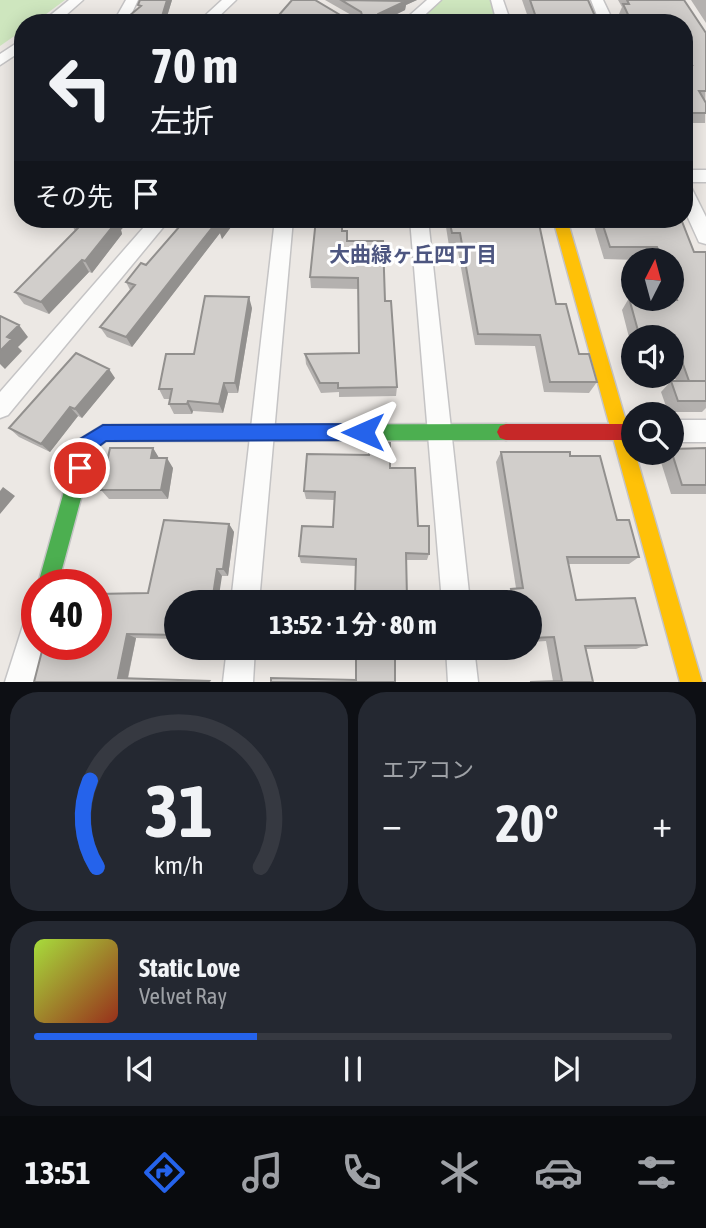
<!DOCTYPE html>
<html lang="ja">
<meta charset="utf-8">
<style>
:root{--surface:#171b24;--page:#242831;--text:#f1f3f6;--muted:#9ea1a6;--line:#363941;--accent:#2563eb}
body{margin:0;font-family:"Asap Condensed","Noto Sans JP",sans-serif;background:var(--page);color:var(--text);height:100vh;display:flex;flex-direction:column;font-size:26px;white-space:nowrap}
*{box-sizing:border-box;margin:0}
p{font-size:23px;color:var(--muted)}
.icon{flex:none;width:38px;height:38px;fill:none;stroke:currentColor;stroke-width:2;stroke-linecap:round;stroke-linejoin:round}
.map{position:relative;height:682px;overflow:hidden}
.details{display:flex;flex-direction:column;gap:10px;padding:10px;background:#0d0f14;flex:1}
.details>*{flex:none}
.top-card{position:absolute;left:14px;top:14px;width:679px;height:214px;border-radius:28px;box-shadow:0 4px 18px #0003;background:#171b24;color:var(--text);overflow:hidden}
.needle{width:46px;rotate:6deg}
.tools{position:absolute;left:621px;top:248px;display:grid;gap:14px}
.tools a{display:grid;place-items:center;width:63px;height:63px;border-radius:50%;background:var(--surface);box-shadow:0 4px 18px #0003;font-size:35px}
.speed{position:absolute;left:21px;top:569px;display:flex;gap:14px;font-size:35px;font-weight:700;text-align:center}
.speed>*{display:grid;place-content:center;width:91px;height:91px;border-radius:50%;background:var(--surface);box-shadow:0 4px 18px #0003;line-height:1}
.speed .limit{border:10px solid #d22;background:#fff;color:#111}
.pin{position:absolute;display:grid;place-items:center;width:60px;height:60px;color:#fff;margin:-30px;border:4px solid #fff;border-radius:50%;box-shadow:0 2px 7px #0007}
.me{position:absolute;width:77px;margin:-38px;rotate:270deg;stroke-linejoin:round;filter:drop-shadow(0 0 5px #0008)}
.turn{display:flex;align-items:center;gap:24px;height:147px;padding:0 21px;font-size:32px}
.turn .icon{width:91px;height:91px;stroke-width:2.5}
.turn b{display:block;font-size:49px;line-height:60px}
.then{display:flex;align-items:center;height:66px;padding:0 21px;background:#0003;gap:14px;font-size:26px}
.big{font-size:52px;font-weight:700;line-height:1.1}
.details .tile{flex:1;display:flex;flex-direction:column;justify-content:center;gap:10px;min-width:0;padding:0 24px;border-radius:28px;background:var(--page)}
.details .dial{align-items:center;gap:0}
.dial svg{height:182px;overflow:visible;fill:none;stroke:var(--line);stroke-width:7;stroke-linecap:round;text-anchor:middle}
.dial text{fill:var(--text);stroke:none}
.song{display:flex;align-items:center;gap:21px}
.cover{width:84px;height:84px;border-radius:10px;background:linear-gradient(135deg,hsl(80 70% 55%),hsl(10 70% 35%))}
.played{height:7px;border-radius:4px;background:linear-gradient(90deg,var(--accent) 35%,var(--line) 35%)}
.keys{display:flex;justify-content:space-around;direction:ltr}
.heat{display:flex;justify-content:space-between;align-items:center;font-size:38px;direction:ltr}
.details .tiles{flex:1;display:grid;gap:10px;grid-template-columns:1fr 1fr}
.tile:last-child{grid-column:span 2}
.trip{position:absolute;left:164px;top:590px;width:378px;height:70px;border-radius:35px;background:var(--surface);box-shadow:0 4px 18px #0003;font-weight:700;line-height:70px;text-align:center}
.tab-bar{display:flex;height:112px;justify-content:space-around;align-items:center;background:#090b0e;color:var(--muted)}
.tab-bar .icon{width:49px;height:49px}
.tab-bar .current{color:var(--accent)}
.tab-bar b{font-size:32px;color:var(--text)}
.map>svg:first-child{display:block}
</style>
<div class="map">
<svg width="706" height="682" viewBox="0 0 706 682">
<rect width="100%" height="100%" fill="#ece8e4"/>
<!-- green -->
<path fill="#cee6be" d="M0,0H65L34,23H23V30L0,46Z
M435,0H497L504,23H408Z"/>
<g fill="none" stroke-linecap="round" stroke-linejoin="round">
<defs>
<path id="street" d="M69,0H83L57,23H41Z
M126,0H138L127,23H113Z
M222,0H236L212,23H197Z
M427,0H441L416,23H401Z
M491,0H503L511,23H497Z
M591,0H603L614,23H600Z
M23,39V50L0,65V54Z
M684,170H706V182H684Z
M684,183L690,185L706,217V244L699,242L684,209Z
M151,219H170L8,415L0,418V392Z
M275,219H293L259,602H231Z
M410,219H428L470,602H442Z
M672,420H706V442H672Z
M37,609V644H45L35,682H5L27,613Z
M227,648H255L253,682H223Z
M446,648H474L478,682H448Z"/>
<path id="fast" d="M506,424L512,426L515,432L512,438L506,440L106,441L94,450L58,584H38L77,445L80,439L103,425Z"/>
<path id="slow" d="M553,219H567L702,682H680Z"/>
<path id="jam" d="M506,424H634V440H506L500,438L497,432L500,426Z"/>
</defs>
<!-- street casing -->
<use href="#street" stroke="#c5c4c5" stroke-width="3"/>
<!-- fast casing -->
<use href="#fast" stroke="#c5c4c5" stroke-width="3"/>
<!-- slow casing -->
<use href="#slow" stroke="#c5c4c5" stroke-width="3"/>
<!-- jam casing -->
<use href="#jam" stroke="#c5c4c5" stroke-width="3"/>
<!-- street -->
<use href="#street" fill="#fcfcfb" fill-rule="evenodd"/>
<!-- fast -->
<use href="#fast" fill="#4caf50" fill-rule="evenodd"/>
<!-- slow -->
<use href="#slow" fill="#ffc107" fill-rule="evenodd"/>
<!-- jam -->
<use href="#jam" fill="#c62828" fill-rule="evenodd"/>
</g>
<!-- wall -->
<path fill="#b4b1af" d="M140,0H172L165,23H131L129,16L139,8L138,5Z
M325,0H417L406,5L405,10L379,23L342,16H353Z
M522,0H588L598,23H530Z
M618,0H684L706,33L705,123H684V23H623L619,14L622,7Z
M691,0H706V23Z
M186,219H237L222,239L220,233L132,347L107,337L100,327L130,290L126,282L146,265Z
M385,219H405V220H385Z
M448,219H538L556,304L579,354L597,382L589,393L544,392L535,346L475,345L457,246H449L446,227Z
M592,219H681L694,252H706V408L702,412H668L661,392L671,381H676L672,370V338H634V349H632L622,310L629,298L672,299V261L604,259Z
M71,223L121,230L122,234L92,273L89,272L49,314L24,304L15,292L75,231Z
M342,231L385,301L397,387L396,396L339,397V392L321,393L306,364L305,354L359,353L358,289L311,288L310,277Z
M252,308L238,393H228L223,413L193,411L192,414H174L169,404L170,399H164L159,389L194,354Z
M115,378L82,418L78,416L50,452L19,437L9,428Z
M153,448L159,458L173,468L168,499H109L101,490Z
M706,448V494H671L660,459L665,453H672Z
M501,452L570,456L617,520L639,557L629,564H568L576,600L647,645L636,649H586L593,682L553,681L546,641L530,642V602H507L505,594L511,589L516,588L496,462Z
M390,468L429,554L427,560H406L355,595L356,566L301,563L299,556L333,527L334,500L306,499L304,491Z
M229,524L234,532L228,576H222L177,602V639L136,638L128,679L209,681L211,682H34L66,648L148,593Z"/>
<!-- shaded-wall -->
<path fill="#92908e" d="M167,0H172L165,23H160Z
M402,0H417L406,5L405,10L379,23H372L378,14Z
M114,219H131L121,230L122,234L92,273L85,261Z
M219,219H237L222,239L220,233L132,347L126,337Z
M82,260L89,272L49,314L41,302Z
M249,297L252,308L238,393L235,383Z
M19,325L28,337L18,347L22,351L5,369L0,364V351L7,337Z
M109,369L115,378L82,418L75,409Z
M224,383L228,393L223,413L219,404Z
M188,401L193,411L192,414L187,404Z
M70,407L78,416L50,452L41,444Z
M153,448L159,458L157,468L151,458Z
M167,458L173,468L168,499L161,490Z
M3,487L15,496L0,514V491Z
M229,524L234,532L228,576L223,569Z
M217,569L222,576L218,602H212Z
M127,634L136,638L127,681L118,678Z"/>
<!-- building -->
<path fill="#d1cecb" stroke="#92908e" stroke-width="2" d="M140,0H167L160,23H156L129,16L141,6L138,5Z
M292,0H315L342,16L362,15L361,12L341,0L406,1L378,14L372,23H272Z
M530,0H588L598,23H538Z
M627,0H684L706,33V91H699L706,103V113H689L686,107H684V65H692L684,52V23H632L623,4H629Z
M75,219H114L113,220L117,221L85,261L82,260L41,302L15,292L80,226L71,223Z
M186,219H219L126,337L100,327L135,285L126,282L141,263L146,265Z
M221,219H225L219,227Z
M316,219H342V231H347V241H383L385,301H391L397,387L338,388V383H320L305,354L359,353L358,278L310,277Z
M449,219H538L556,304H566L579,354H589L597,382H550L540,335L478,334L460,233H452Z
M601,219H681L694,252H706V381H689L674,339H672V338H640L629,298H634V299L677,300L672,287V261H662L657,247H610Z
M205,296L249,297L235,383H224L219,404L188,401L187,404H169L172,389H159L166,354H194Z
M0,316L19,325L7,337L12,339L0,351Z
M76,353L109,369L75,409L70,407L41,444L9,428Z
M671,381H706V401H678Z
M370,442L390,443V468H415L418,526H429V554L406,553L407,598L416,599V602H295V596L355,595L356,559L299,556L302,526L333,527L335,492L304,491L307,454L369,455Z
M110,448H153L151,458H167L161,490H101Z
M706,448V485H682L672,453V449Z
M501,452H570V456H600L617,520H629L639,557H567L576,600L635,598L647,645L585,646L593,682H530L562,681L554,637L530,638V602H514L511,589L523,588Z
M164,520L229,524L223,569H217L212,602H177V635L127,634L118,678L209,681L208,682H34L43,647L66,648L67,644H96V594L148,593Z
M356,648H395V682H271V678L356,680Z"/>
<!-- route -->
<path fill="#2563eb" stroke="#184099" stroke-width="2" d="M363,424L369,426L372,432L369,437L363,440L106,441L94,450L86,474L80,477L74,474L71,468L80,439L103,425Z"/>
<g text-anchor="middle" stroke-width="6" stroke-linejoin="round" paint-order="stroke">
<!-- neighbourhood labels -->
<g font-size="21" font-weight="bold" fill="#4d5680" stroke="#fff">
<text x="413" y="262">大曲緑ヶ丘四丁目</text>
</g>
</g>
</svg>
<div class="tools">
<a><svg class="needle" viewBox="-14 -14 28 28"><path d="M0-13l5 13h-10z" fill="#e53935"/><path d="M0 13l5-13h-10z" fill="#9ea1a6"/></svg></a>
<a><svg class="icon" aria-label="sound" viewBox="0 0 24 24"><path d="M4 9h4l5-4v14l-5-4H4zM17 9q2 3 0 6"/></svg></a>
<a><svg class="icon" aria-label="search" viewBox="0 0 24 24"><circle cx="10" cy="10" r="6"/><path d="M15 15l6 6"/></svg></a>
</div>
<div class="speed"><div class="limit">40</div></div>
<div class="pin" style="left:80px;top:468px;background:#d93025"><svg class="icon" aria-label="arrive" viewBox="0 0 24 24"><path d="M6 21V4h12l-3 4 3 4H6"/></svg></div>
<svg class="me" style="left:363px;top:432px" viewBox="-20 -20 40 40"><path d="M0-17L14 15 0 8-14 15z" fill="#2563eb" stroke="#fff" stroke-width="4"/></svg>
<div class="trip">13:52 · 1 分 · 80 m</div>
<div class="top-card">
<div class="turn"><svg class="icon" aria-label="left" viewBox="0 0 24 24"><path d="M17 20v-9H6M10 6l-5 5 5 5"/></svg><div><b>70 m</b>左折</div></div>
<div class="then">その先<svg class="icon" aria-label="arrive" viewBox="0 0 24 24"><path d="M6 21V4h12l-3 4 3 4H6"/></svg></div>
</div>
</div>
<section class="details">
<div class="tiles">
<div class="tile dial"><svg viewBox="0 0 100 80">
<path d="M14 69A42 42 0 1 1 86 69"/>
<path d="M14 69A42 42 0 0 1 11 31" stroke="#2563eb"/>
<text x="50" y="56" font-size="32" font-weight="700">31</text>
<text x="50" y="72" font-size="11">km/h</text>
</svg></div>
<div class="tile"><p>エアコン</p>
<div class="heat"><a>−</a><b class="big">20°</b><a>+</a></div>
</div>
<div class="tile">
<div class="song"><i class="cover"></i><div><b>Static Love</b><p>Velvet Ray</p></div></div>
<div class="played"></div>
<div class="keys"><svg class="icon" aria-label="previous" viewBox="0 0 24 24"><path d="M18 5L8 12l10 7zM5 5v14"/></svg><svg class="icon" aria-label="pause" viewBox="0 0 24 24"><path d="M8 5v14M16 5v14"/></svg><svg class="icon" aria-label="next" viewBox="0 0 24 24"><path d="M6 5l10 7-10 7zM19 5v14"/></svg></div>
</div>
</div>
</section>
<nav class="tab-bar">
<b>13:51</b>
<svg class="icon current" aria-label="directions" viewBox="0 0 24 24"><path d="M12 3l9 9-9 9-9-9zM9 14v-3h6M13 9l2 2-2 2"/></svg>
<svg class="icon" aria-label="music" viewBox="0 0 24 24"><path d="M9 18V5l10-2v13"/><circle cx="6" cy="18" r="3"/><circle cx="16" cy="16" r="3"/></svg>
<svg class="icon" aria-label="phone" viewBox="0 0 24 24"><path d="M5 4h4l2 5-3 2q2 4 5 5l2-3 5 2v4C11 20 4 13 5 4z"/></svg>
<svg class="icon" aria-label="climate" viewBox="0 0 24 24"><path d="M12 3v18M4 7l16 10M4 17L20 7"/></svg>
<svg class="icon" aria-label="car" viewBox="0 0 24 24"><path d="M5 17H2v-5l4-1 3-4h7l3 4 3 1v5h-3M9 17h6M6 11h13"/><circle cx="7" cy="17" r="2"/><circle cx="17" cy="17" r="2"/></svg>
<svg class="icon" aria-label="filters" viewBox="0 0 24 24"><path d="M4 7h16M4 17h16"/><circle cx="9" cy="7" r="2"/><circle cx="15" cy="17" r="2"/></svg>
</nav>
